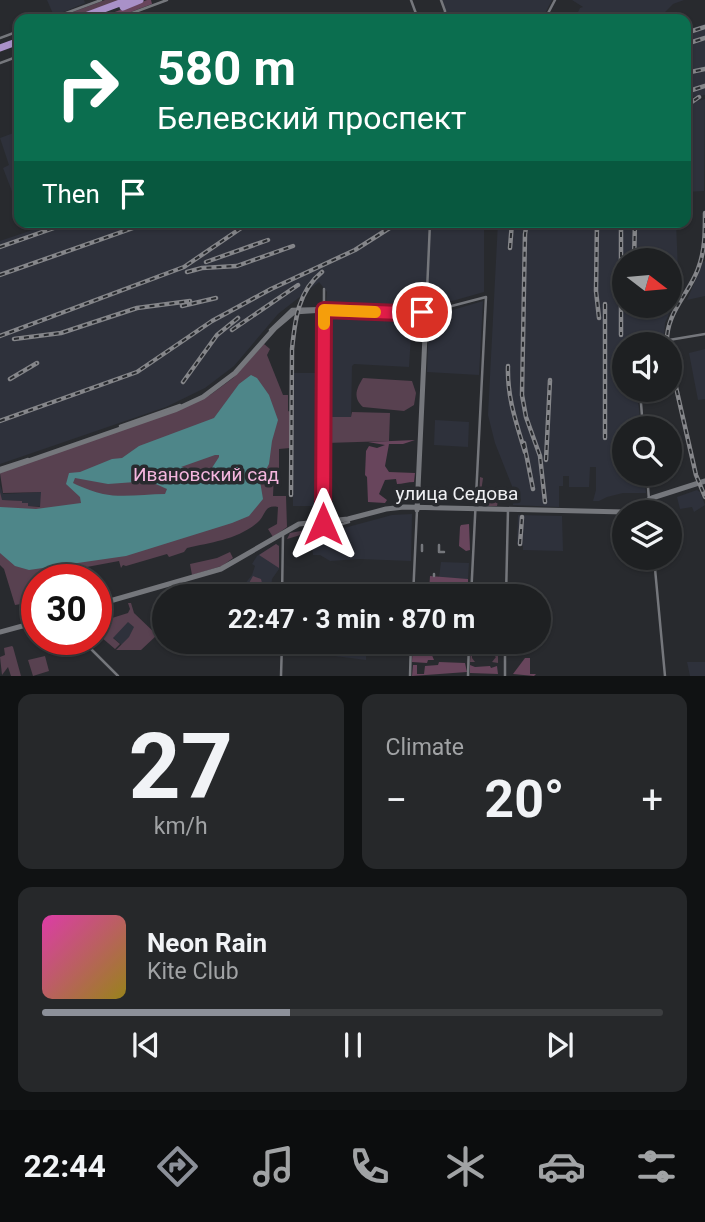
<!DOCTYPE html>
<meta charset="utf-8">
<style>
:root{--surface:#1e2022;--page:#26282a;--text:#f1f3f6;--muted:#a1a3a5;--line:#3c3e40;--accent:#8c9099}
body{margin:0;font-family:Roboto,sans-serif;background:var(--page);color:var(--text);height:100vh;display:flex;flex-direction:column;font-size:26px;white-space:nowrap}
*{box-sizing:border-box;margin:0}
p{font-size:23px;color:var(--muted)}
.icon{flex:none;width:38px;height:38px;fill:none;stroke:currentColor;stroke-width:2;stroke-linecap:round;stroke-linejoin:round}
.map{position:relative;height:676px;overflow:hidden}
.sheet{display:flex;flex-direction:column;gap:18px;padding:18px;background:#101213;flex:1}
.sheet>*{flex:none}
.top-card{position:absolute;left:14px;top:14px;width:677px;height:214px;border-radius:14px;box-shadow:0 2px 5px #0004,0 0 0 2px var(--line);background:#0b6e4f;color:#fff;overflow:hidden}
.needle{width:46px;rotate:106deg}
.controls{position:absolute;left:612px;top:248px;display:grid;gap:14px}
.controls a{display:grid;place-items:center;width:70px;height:70px;border-radius:50%;background:var(--surface);box-shadow:0 2px 5px #0004,0 0 0 2px var(--line);font-size:35px}
.speed{position:absolute;left:21px;top:564px;display:flex;gap:14px;font-size:35px;font-weight:700;text-align:center}
.speed>*{display:grid;place-content:center;width:91px;height:91px;border-radius:50%;background:var(--surface);box-shadow:0 2px 5px #0004,0 0 0 2px var(--line);line-height:1}
.speed .limit{border:10px solid #d22;background:#fff;color:#111}
.pin{position:absolute;display:grid;place-items:center;width:60px;height:60px;color:#fff;margin:-30px;border:4px solid #fff;border-radius:50%;box-shadow:0 2px 7px #0007}
.me{position:absolute;width:77px;margin:-38px;rotate:0deg;stroke-linejoin:round;filter:drop-shadow(0 0 5px #0008)}
.turn{display:flex;align-items:center;gap:24px;height:147px;padding:0 28px;font-size:32px}
.turn .icon{width:91px;height:91px;stroke-width:2.5}
.turn b{display:block;font-size:49px;line-height:60px}
.then{display:flex;align-items:center;height:66px;padding:0 28px;background:#0003;gap:14px;font-size:26px}
.big{font-size:52px;font-weight:700;line-height:1.1}
.sheet .tile{flex:1;display:flex;flex-direction:column;justify-content:center;gap:10px;min-width:0;padding:0 24px;border-radius:14px;background:var(--page)}
.sheet .dial{align-items:center;gap:0}
.dial b{font-size:91px;line-height:1}
.song{display:flex;align-items:center;gap:21px}
.cover{width:84px;height:84px;border-radius:10px;background:linear-gradient(135deg,hsl(320 70% 55%),hsl(50 70% 35%))}
.played{height:7px;border-radius:4px;background:linear-gradient(90deg,var(--accent) 40%,var(--line) 40%)}
.keys{display:flex;justify-content:space-around;direction:ltr}
.heat{display:flex;justify-content:space-between;align-items:center;font-size:38px;direction:ltr}
.sheet .tiles{flex:1;display:grid;gap:18px;grid-template-columns:1fr 1fr}
.tile:last-child{grid-column:span 2}
.trip{position:absolute;left:152px;top:584px;width:399px;height:70px;border-radius:35px;background:var(--surface);box-shadow:0 2px 5px #0004,0 0 0 2px var(--line);font-weight:700;line-height:70px;text-align:center}
.tab-bar{display:flex;height:112px;justify-content:space-around;align-items:center;background:#0c0d0e;color:var(--muted)}
.tab-bar .icon{width:49px;height:49px}
.tab-bar .on{color:var(--accent)}
.tab-bar b{font-size:32px;color:var(--text)}
.map>svg:first-child{display:block}
</style>
<div class="map">
<svg width="705" height="676" viewBox="0 0 705 676">
<rect width="100%" height="100%" fill="#282a2e"/>
<!-- built -->
<path fill="#2e313b" fill-rule="evenodd" d="M47,0H84L85,3L54,16Z
M442,0H552L542,19H448Z
M572,0H684L673,4L658,19H578L575,18L580,8L583,7Z
M705,24V95L686,98V30Z
M705,99L704,191L686,192V104Z
M19,131V192L13,194L3,168L9,165L0,138Z
M56,222H484V292L431,307L326,304L327,292L319,282L278,314L234,366L205,388L166,407L0,464V241Z
M498,222H676L679,295L672,301V307L665,323L664,337L651,336L635,342V345H625V390H637L641,429H625L623,467L625,474H644L646,493H623L607,497L599,501H593L596,490V467H590L589,487H569V476H563V486H559V507L513,505L512,486L495,443L488,415ZM625,261H670V306H625Z
M705,261V296L687,300L703,262Z
M483,301L479,375L427,372L429,317Z
M327,316L412,318L409,367L354,364L352,366L351,417H326Z
M705,349V399L698,400L689,353Z
M293,373H319V506H293Z
M435,420L469,422L468,447L434,445Z
M0,485L3,494L41,492L42,505L39,507V506H28L22,504L21,501L0,500Z
M697,490L700,492L705,505L694,512L692,507L680,509L677,497Z
M412,514L411,561L359,559L330,561L320,555H313L311,537L392,515Z
M518,515L562,516L563,551L523,550V546L517,544Z
M276,544L279,546V569L272,579L271,590H260L258,597H209L236,585L240,590L252,575L255,566L252,564L257,556Z
M441,562L469,563L468,579L439,578Z
M125,616L137,629L122,645L105,631Z
M327,642H366V660L327,655Z
M687,662H705V676H690Z"/>
<!-- green -->
<path fill="#584150" d="M105,0H120L70,19H54Z
M264,344L270,349L267,355L283,395H288V411L291,412L290,448L279,449V470L274,473L273,496H286L287,527L273,537L268,529L277,524L278,507C264,504 266,515 258,522C237,540 211,542 187,548L184,552L169,557L167,554L126,566L123,565L121,568L119,561L76,569L78,579H74L71,570L59,573L61,579H37L30,583L34,594L37,593V598L33,599V602L15,605L4,569L0,565V492L2,500L22,501V503H28V506L40,507L41,492L3,493L0,473L210,395L233,378Z
M363,378L412,381L416,393L414,405L404,411L363,407C352,397 357,388 363,378Z
M352,412L390,413L389,441L326,443V417H351Z
M480,477L483,478L481,492L500,491L497,506H483L479,503Z
M306,530L330,531L306,539L304,534L287,539L290,533Z
M276,544L279,546V568L259,555Z
M230,552L233,558L222,566L192,575L190,564L217,558Z
M253,576L261,579L262,583L254,597H241Z
M128,603H131L134,613L157,635L141,650H116L129,637L134,627L128,622L113,638L120,644L115,649L101,637L105,634L104,631L96,633V623L128,613L130,609Z
M477,642H484L485,647H491L493,654H498V663L492,662L496,657L492,654H472V658L475,662H470L471,651L477,647Z
M12,646L13,647L21,676H11L8,667L2,675L0,657L5,655L4,648Z
M45,656L49,671L33,676L28,660Z"/>
<!-- forest -->
<path fill="#68455c" d="M147,0H151L152,4L112,19H96Z
M415,440L403,444H389L385,466L389,472L415,473L414,482C408,482 402,484 397,484L396,479L385,480L379,494L387,500L385,503L368,502L367,477L365,475L366,451L369,446L377,448L385,445L368,442Z
M469,524L470,550L466,551L459,546L460,527L461,525Z
M430,576L468,579V585L449,583L448,589L434,587L433,591H429Z
M413,642H429V648L434,660H428L427,663L412,662Z
M525,658H530V674H536L534,676L513,674Z
M439,662L465,663L467,672L412,676L413,665H417V674H424L425,666L438,665Z
M470,665L475,667L490,666L491,668L497,666L498,674L470,673Z"/>
<!-- water -->
<path fill="#4e8689" fill-rule="evenodd" d="M251,375L257,378L269,395L278,420L272,441L269,464L260,481L263,499L249,516L232,523L126,556L29,570L15,566L0,553V507L36,509L81,503L80,497L66,484L69,473L80,472L112,459L122,458L139,446L214,418L239,384ZM215,455H219V457L208,474L181,467ZM75,478L108,484L149,481L167,489L165,494C145,494 122,498 103,494C94,492 85,488 77,485L73,483Z"/>
<g fill="none" stroke-linecap="round" stroke-linejoin="round">
<!-- street -->
<path stroke="#75777c" stroke-width="2.5" d="M411,0L418,19
M441,0L445,11V19
M50,19L101,0
M116,19L167,0
M545,19L555,0
M0,38L19,31
M0,63L19,56
M425,313L486,297L471,597
M426,314L430,223
M270,330L292,309L331,308
M639,345L705,334
M640,390L643,429
M120,426L180,405
M0,468L28,459
M647,474L650,513
M323,521L324,289
M306,526L328,528L349,522
M439,545V552H444
M422,551V545
M654,558L665,676
M434,576V574
M282,597L283,533
M413,597L417,510
M506,597L508,509
M81,639L118,676
M281,676L282,642
M410,676L411,642
M468,676L469,642
M505,676V642"/>
<!-- secondary -->
<path stroke="#75777c" stroke-width="5" d="M0,471L175,410L203,397L235,373L275,328L294,312L324,310L426,314L417,510
M96,605L221,569L299,524L348,519L386,509L404,507L625,512L652,498L705,481
M0,632L37,622"/>
<!-- primary -->
<path stroke="#a991c8" stroke-width="7" d="M123,7L140,0
M77,19L128,0
M0,48L19,41"/>
<defs>
<path id="rail" d="M686,33L705,27
M686,44L705,38
M686,73L705,69
M686,92L705,86
M686,106L699,97
M527,222L525,234L522,395L526,417L540,456L545,502
M597,222L596,291L599,318
M621,222V335
M0,247L71,222
M510,248L512,222
M634,261L635,222
M206,262L268,240
M187,272L202,268L237,266L293,246
M0,275L150,222
M605,304V438
M182,306L216,298
M232,330L298,285
M0,336L184,267L250,222
M14,339L61,333L137,308L190,301
M667,345C665,313 688,296 698,269C705,251 705,232 705,213
M670,361L696,475L705,497
M508,366C507,397 516,422 525,452
M10,379L37,363
M183,382L217,335L238,318
M0,421L137,372L212,321L271,289L355,250L399,222
M524,443L533,489
M546,460L550,380
M291,495L292,349C295,320 298,291 322,272
M520,544L522,517"/>
</defs>
<!-- rail casing -->
<use href="#rail" stroke="#85868a" stroke-width="4.5"/>
<!-- rail -->
<use href="#rail" stroke="#282a2e" stroke-width="2" stroke-dasharray="5" stroke-linecap="butt"/>
</g>
<g fill="none" stroke-linecap="round" stroke-linejoin="round">
<defs>
<path id="route" d="M323,524L324,310L426,314L422,312"/>
</defs>
<!-- route casing -->
<use href="#route" stroke="#92132f" stroke-width="18"/>
<!-- route -->
<use href="#route" stroke="#e11d48" stroke-width="12"/>
<!-- slow -->
<path stroke="#f59e0b" stroke-width="12" d="M324,324V310L375,312"/>
</g>
<g text-anchor="middle" stroke-width="7" stroke-linejoin="round" paint-order="stroke">
<!-- park labels -->
<g font-size="19" fill="#f4b6de" stroke="#282a2e">
<text x="206" y="481">Ивановский сад</text>
</g>
<!-- street labels -->
<g font-size="19" fill="#eff0f3" stroke="#282a2e">
<text x="457" y="500">улица Седова</text>
</g>
</g>
</svg>
<div class="controls">
<a><svg class="needle" viewBox="-14 -14 28 28"><path d="M0-13l5 13h-10z" fill="#e53935"/><path d="M0 13l5-13h-10z" fill="#a1a3a5"/></svg></a>
<a><svg class="icon" aria-label="sound" viewBox="0 0 24 24"><path d="M4 9h4l5-4v14l-5-4H4zM17 9q2 3 0 6"/></svg></a>
<a><svg class="icon" aria-label="search" viewBox="0 0 24 24"><circle cx="10" cy="10" r="6"/><path d="M15 15l6 6"/></svg></a>
<a><svg class="icon" aria-label="layers" viewBox="0 0 24 24"><path d="M12 4l9 5-9 5-9-5zM3 14l9 5 9-5"/></svg></a>
</div>
<div class="speed"><div class="limit">30</div></div>
<div class="pin" style="left:422px;top:312px;background:#d93025"><svg class="icon" aria-label="arrive" viewBox="0 0 24 24"><path d="M6 21V4h12l-3 4 3 4H6"/></svg></div>
<svg class="me" style="left:323px;top:524px" viewBox="-20 -20 40 40"><path d="M0-17L14 15 0 8-14 15z" fill="#e11d48" stroke="#fff" stroke-width="4"/></svg>
<div class="trip">22:47 · 3 min · 870 m</div>
<div class="top-card">
<div class="turn"><svg class="icon" aria-label="right" viewBox="0 0 24 24"><path d="M7 20v-9h11M14 6l5 5-5 5"/></svg><div><b>580 m</b>Белевский проспект</div></div>
<div class="then">Then<svg class="icon" aria-label="arrive" viewBox="0 0 24 24"><path d="M6 21V4h12l-3 4 3 4H6"/></svg></div>
</div>
</div>
<section class="sheet">
<div class="tiles">
<div class="tile dial"><b>27</b><p>km/h</p></div>
<div class="tile"><p>Climate</p>
<div class="heat"><a>−</a><b class="big">20°</b><a>+</a></div>
</div>
<div class="tile">
<div class="song"><i class="cover"></i><div><b>Neon Rain</b><p>Kite Club</p></div></div>
<div class="played"></div>
<div class="keys"><svg class="icon" aria-label="previous" viewBox="0 0 24 24"><path d="M18 5L8 12l10 7zM5 5v14"/></svg><svg class="icon" aria-label="pause" viewBox="0 0 24 24"><path d="M8 5v14M16 5v14"/></svg><svg class="icon" aria-label="next" viewBox="0 0 24 24"><path d="M6 5l10 7-10 7zM19 5v14"/></svg></div>
</div>
</div>
</section>
<nav class="tab-bar">
<b>22:44</b>
<svg class="icon on" aria-label="directions" viewBox="0 0 24 24"><path d="M12 3l9 9-9 9-9-9zM9 14v-3h6M13 9l2 2-2 2"/></svg>
<svg class="icon" aria-label="music" viewBox="0 0 24 24"><path d="M9 18V5l10-2v13"/><circle cx="6" cy="18" r="3"/><circle cx="16" cy="16" r="3"/></svg>
<svg class="icon" aria-label="phone" viewBox="0 0 24 24"><path d="M5 4h4l2 5-3 2q2 4 5 5l2-3 5 2v4C11 20 4 13 5 4z"/></svg>
<svg class="icon" aria-label="climate" viewBox="0 0 24 24"><path d="M12 3v18M4 7l16 10M4 17L20 7"/></svg>
<svg class="icon" aria-label="car" viewBox="0 0 24 24"><path d="M5 17H2v-5l4-1 3-4h7l3 4 3 1v5h-3M9 17h6M6 11h13"/><circle cx="7" cy="17" r="2"/><circle cx="17" cy="17" r="2"/></svg>
<svg class="icon" aria-label="filters" viewBox="0 0 24 24"><path d="M4 7h16M4 17h16"/><circle cx="9" cy="7" r="2"/><circle cx="15" cy="17" r="2"/></svg>
</nav>
